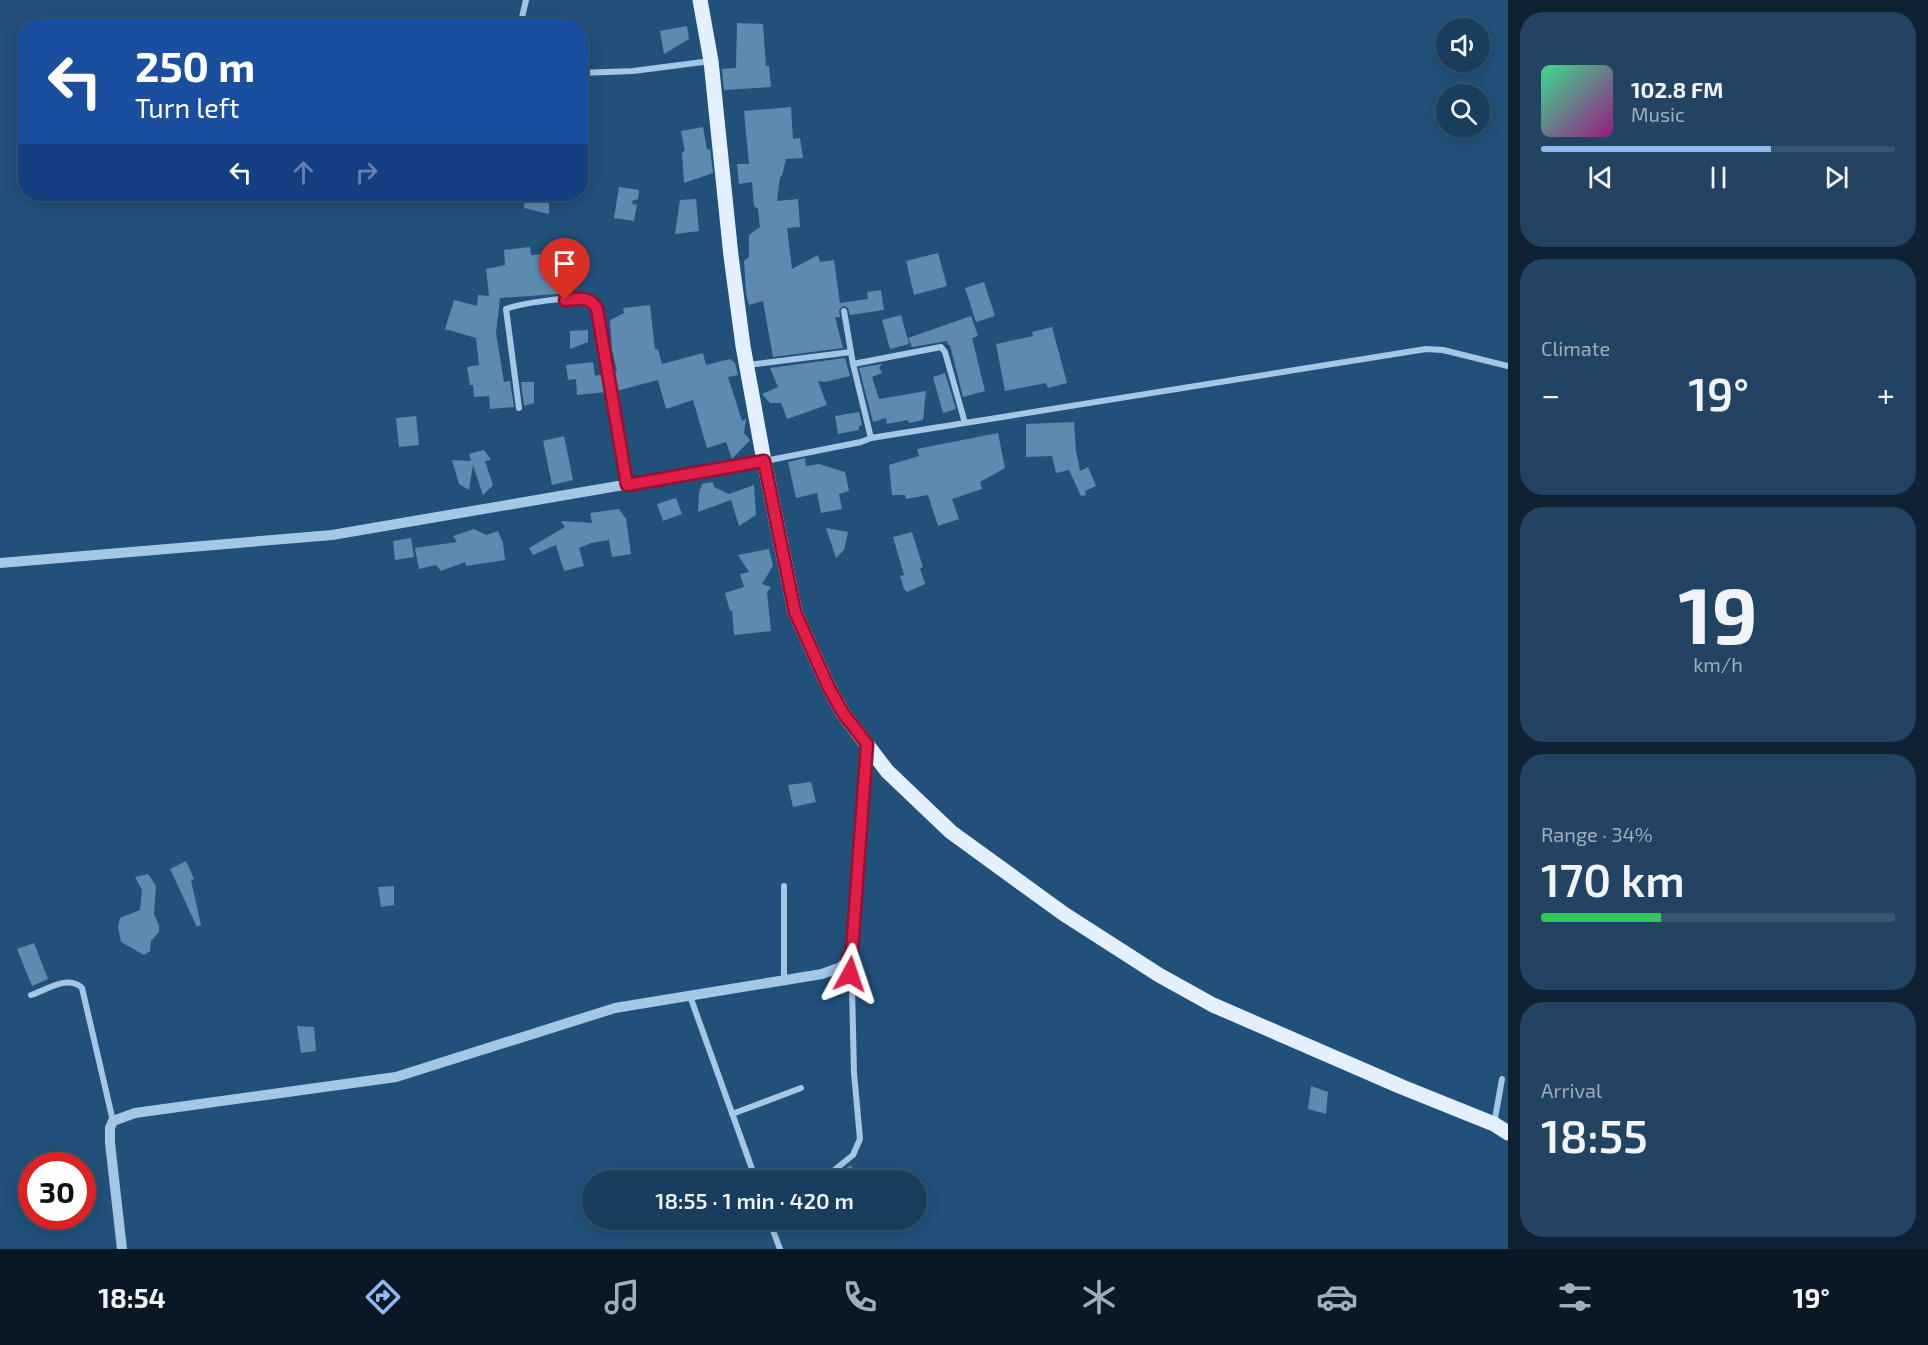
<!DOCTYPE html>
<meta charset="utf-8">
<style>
:root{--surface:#193d5c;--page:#224462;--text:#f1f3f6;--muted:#9faebb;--line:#375672;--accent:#90b9f0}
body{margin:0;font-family:"Exo 2",sans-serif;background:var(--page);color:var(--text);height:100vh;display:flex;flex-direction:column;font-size:22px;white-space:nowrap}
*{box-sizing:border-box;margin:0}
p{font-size:20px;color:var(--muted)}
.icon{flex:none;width:33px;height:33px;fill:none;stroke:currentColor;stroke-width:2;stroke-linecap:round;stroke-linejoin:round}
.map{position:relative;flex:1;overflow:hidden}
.sheet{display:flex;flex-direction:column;gap:12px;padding:12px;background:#0e2233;width:420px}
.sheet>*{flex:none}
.guide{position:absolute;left:18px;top:18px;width:570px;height:183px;border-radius:24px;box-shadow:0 3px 15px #0003,0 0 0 2px var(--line);background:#1a4fa0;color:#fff;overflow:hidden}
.controls{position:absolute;left:1436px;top:18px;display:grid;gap:12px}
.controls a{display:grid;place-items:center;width:54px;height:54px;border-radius:50%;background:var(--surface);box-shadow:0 3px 15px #0003,0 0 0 2px var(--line);font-size:30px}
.speed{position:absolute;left:18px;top:1152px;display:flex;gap:12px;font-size:30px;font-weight:700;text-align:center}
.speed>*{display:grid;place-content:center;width:78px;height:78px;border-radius:50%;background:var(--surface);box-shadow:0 3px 15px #0003,0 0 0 2px var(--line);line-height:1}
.speed .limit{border:9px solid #d22;background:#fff;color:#111}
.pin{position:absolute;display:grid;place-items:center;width:51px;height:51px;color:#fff;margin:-62px -26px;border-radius:50% 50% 50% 0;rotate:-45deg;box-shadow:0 0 6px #0007}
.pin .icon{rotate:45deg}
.me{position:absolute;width:66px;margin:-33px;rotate:5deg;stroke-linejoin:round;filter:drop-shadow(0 0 4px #0008)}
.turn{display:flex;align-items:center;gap:21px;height:126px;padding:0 18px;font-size:27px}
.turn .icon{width:78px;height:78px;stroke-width:2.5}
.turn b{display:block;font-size:42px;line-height:51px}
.lanes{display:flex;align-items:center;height:57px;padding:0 18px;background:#0003;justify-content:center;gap:30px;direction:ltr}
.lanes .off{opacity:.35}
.big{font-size:45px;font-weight:600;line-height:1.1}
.sheet .widget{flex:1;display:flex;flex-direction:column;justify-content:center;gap:9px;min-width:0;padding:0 21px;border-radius:24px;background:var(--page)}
.sheet .dial{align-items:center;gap:0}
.dial b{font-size:78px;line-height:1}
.song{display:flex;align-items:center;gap:18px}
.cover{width:72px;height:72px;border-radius:9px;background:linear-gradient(135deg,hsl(150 70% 55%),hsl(310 70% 35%))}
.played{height:6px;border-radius:3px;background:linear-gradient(90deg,var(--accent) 65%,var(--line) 65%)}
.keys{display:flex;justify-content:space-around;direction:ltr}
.heat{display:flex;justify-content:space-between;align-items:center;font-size:33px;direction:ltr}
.charge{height:9px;border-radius:4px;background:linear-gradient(90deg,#34c759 34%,var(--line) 0)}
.trip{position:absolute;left:582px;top:1170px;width:345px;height:60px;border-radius:30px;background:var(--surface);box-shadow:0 3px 15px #0003,0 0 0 2px var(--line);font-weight:600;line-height:60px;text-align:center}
.menu{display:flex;height:96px;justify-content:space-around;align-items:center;background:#0a1825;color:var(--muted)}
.menu .icon{width:42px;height:42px}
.menu .selected{color:var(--accent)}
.menu b{font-size:27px;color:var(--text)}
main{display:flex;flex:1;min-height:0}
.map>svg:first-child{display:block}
</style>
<main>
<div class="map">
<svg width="1508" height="1249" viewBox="0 0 1508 1249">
<rect width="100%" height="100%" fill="#21517b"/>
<!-- building -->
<path fill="#5e8aaf" d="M737,23L763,24L766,66H769L771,87L724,90L722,69L736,68Z
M687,26L689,39L664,54L660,31Z
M791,107L793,139L800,138L803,158L786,159L782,176L780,177L777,201L798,199L800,227L787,228L792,269L818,255L820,262L834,260L840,303L868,299L867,292L881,290L884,310L850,315L848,308L843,306L839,310L840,317H835L843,348L773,357L763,301L749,305L746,293L744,261L749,257V235L760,227L758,209L754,206L752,182L739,184L737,164H749L744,111Z
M703,127L707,150L710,149L713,173L684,183L682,152L685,151L681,131Z
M619,187L639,190L638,199L632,201L633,205L637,204L634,221L614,218Z
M525,194H549V214L524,208Z
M696,199L699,231L675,234L680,200Z
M530,247L531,255L568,253L571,293L500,298L496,333L504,382L510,381L514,407L490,409L489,396L474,397L473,385H470L467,367L479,365L476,338L445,329L454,300L477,306L478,295L489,296L486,269L505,265L504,250Z
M938,253L947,286L914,295L906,261Z
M984,282L995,316L976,322L965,288Z
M650,305L655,349L658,350L662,364L703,353L706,365L730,359L735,363L738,375L728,377L742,421L746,419L744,433L750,440L732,459L726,442L707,448L693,400L666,409L658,380L616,391L613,372L617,371L612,350L610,320L624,313L623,308Z
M901,315L909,344L890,349L882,320Z
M971,316L978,336L972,338L985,391L963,397L950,345H948L947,341L941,342L912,347L908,338Z
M1052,327L1067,383L1048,388L1046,383L1005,391L996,344L1033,336L1032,332Z
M588,330V342L570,349V331Z
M845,358L850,376L825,382L818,381L827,405L787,419L781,403H770L762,394L778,387L770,368Z
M593,362L595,376L603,374L606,392L577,395L576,379L568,380L566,365Z
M882,364L879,368L882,373L872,377L879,399L926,391L923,420L909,423L908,420L887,424L886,418L873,422L859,368Z
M945,373L956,409L943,413L933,377Z
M521,382H534V403L524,406Z
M859,412L862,425L859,426V430L838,434L835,416Z
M416,416L419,445L399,447L396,418Z
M1074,422L1076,451L1080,471L1088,467L1096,486L1085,491L1086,495L1081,496L1069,470L1056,473L1052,456L1026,457V424Z
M998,433L1005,468L980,482L982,489L952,499L959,519L938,526L928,495L906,499L905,495H892L889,465L919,456L917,449Z
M564,436L573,480L552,485L543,441Z
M484,450L491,460L485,461L493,485L483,495L473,465L469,490L459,484L452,460L471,461L469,454Z
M805,458L806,466L819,464L845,472L849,491L839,494L842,509L821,513L817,493L796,498L788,462Z
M713,482L714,487L729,494L754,485L756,515L739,526L731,500L698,512L699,493L702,484Z
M676,498L682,514L663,521L657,504Z
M619,509L626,519L631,554L612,557L609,540L591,543L579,548L584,566L564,571L556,545L533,555L529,548L565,527L561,521L592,523L590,513Z
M826,528L848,532L844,550L836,558Z
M474,529L486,535L498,531L503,543L505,560L466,566L465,562L441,571L436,565L419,569L415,548L457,542L453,536Z
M912,532L923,567L920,568L925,584L907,592L904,589L900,576L904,575L893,537Z
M411,538L414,557L395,560L393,541Z
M769,549L773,566L762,584L771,587L767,592L771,631L734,635L732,610L730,611L725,593L744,587L740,574L749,572L738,555Z
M811,782L816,802L793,807L788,785Z
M186,861L194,879L191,880L201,925L197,927L170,869Z
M148,874L156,886L154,914L159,925V932L151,941L150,951L144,955L121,942L118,927L120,918L140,910L142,890L135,877Z
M394,886V905L381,907L378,887Z
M34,943L48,979L32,986L17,949Z
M297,1026L314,1027L316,1051L301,1053Z
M1311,1086L1328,1092L1326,1114L1308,1109Z
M851,1165L856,1180H830L838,1174Z"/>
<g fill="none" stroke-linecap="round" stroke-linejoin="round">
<!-- minor -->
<path stroke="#a4c7e5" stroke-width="6" d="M520,26L526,0
M580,73L633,71L711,61
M844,311L853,364L871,438
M853,364L941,347L945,352L965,423
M748,365L851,352
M519,408L506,309C521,303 572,296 587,299C593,300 595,304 597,309L627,485
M765,461L861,442L871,438L1426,349L1443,350L1508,366
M784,886V981
M31,995C46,990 69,974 82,988L113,1121
M690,996L756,1180
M732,1114L801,1088
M1494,1124L1502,1079
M822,1180L853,1155L860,1139L854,1073L852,987L847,960
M769,1220L780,1249"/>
<!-- tertiary -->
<path stroke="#a4c7e5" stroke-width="10" d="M0,563L332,535L764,461
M122,1249L110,1143V1128L113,1121L135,1113L396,1077L615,1008L822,974L841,967L852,950L867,744"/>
<!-- primary -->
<path stroke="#e4f0fd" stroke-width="15" d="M700,0L711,61L731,256L743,346L764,461L795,612L829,688L843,713L887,771L951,832L1064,914L1159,975L1213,1005L1402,1087L1494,1124L1508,1133"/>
</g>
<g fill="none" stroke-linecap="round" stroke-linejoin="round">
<defs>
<path id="route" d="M565,300C578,299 590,295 597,309L627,485L764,461L795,612L829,688L843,713L867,744L852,950L847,960L850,974"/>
</defs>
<!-- route casing -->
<use href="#route" stroke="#92132f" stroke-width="15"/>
<!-- route -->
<use href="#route" stroke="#e11d48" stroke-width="10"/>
</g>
</svg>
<div class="controls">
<a><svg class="icon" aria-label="sound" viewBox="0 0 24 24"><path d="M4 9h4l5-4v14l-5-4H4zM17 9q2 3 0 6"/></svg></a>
<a><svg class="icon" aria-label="search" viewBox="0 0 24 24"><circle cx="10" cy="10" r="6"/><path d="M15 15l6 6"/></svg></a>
</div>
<div class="speed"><div class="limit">30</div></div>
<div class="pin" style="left:565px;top:300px;background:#d93025"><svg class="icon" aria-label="arrive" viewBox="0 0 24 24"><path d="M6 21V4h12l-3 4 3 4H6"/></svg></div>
<svg class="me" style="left:850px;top:974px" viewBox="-20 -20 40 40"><path d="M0-17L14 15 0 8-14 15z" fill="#e11d48" stroke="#fff" stroke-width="4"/></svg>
<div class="trip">18:55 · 1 min · 420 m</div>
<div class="guide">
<div class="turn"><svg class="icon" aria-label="left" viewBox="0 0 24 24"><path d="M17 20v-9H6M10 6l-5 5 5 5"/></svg><div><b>250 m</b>Turn left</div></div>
<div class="lanes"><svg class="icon" aria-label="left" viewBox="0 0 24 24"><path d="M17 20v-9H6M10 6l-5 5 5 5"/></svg><svg class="icon off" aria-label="ahead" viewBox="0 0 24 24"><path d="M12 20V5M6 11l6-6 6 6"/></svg><svg class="icon off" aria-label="right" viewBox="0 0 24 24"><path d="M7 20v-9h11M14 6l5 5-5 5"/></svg></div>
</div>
</div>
<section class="sheet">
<div class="widget">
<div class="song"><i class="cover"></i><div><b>102.8 FM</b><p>Music</p></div></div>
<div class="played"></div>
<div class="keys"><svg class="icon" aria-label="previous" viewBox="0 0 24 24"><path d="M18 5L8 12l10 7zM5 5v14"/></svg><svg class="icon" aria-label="pause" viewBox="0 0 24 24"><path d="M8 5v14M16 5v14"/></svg><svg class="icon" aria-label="next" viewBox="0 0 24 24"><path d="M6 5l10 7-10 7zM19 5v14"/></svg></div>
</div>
<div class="widget"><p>Climate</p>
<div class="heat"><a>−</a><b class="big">19°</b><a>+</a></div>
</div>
<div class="widget dial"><b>19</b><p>km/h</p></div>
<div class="widget"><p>Range · 34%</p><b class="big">170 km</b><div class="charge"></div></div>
<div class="widget"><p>Arrival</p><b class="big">18:55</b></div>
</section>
</main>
<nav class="menu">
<b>18:54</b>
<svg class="icon selected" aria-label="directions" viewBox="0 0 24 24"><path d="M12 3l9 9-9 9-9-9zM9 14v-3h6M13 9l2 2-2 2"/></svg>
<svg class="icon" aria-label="music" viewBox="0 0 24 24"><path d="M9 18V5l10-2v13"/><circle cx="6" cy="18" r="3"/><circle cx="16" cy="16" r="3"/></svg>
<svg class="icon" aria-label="phone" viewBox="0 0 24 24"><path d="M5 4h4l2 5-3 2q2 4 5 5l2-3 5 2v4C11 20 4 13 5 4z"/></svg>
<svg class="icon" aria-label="climate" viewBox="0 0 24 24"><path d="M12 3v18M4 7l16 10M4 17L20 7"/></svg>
<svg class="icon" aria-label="car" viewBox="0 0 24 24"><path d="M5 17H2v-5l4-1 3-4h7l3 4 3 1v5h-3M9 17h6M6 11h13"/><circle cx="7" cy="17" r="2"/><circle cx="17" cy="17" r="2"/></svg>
<svg class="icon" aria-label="filters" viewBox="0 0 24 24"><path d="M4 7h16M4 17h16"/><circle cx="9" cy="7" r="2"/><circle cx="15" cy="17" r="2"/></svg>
<b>19°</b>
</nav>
